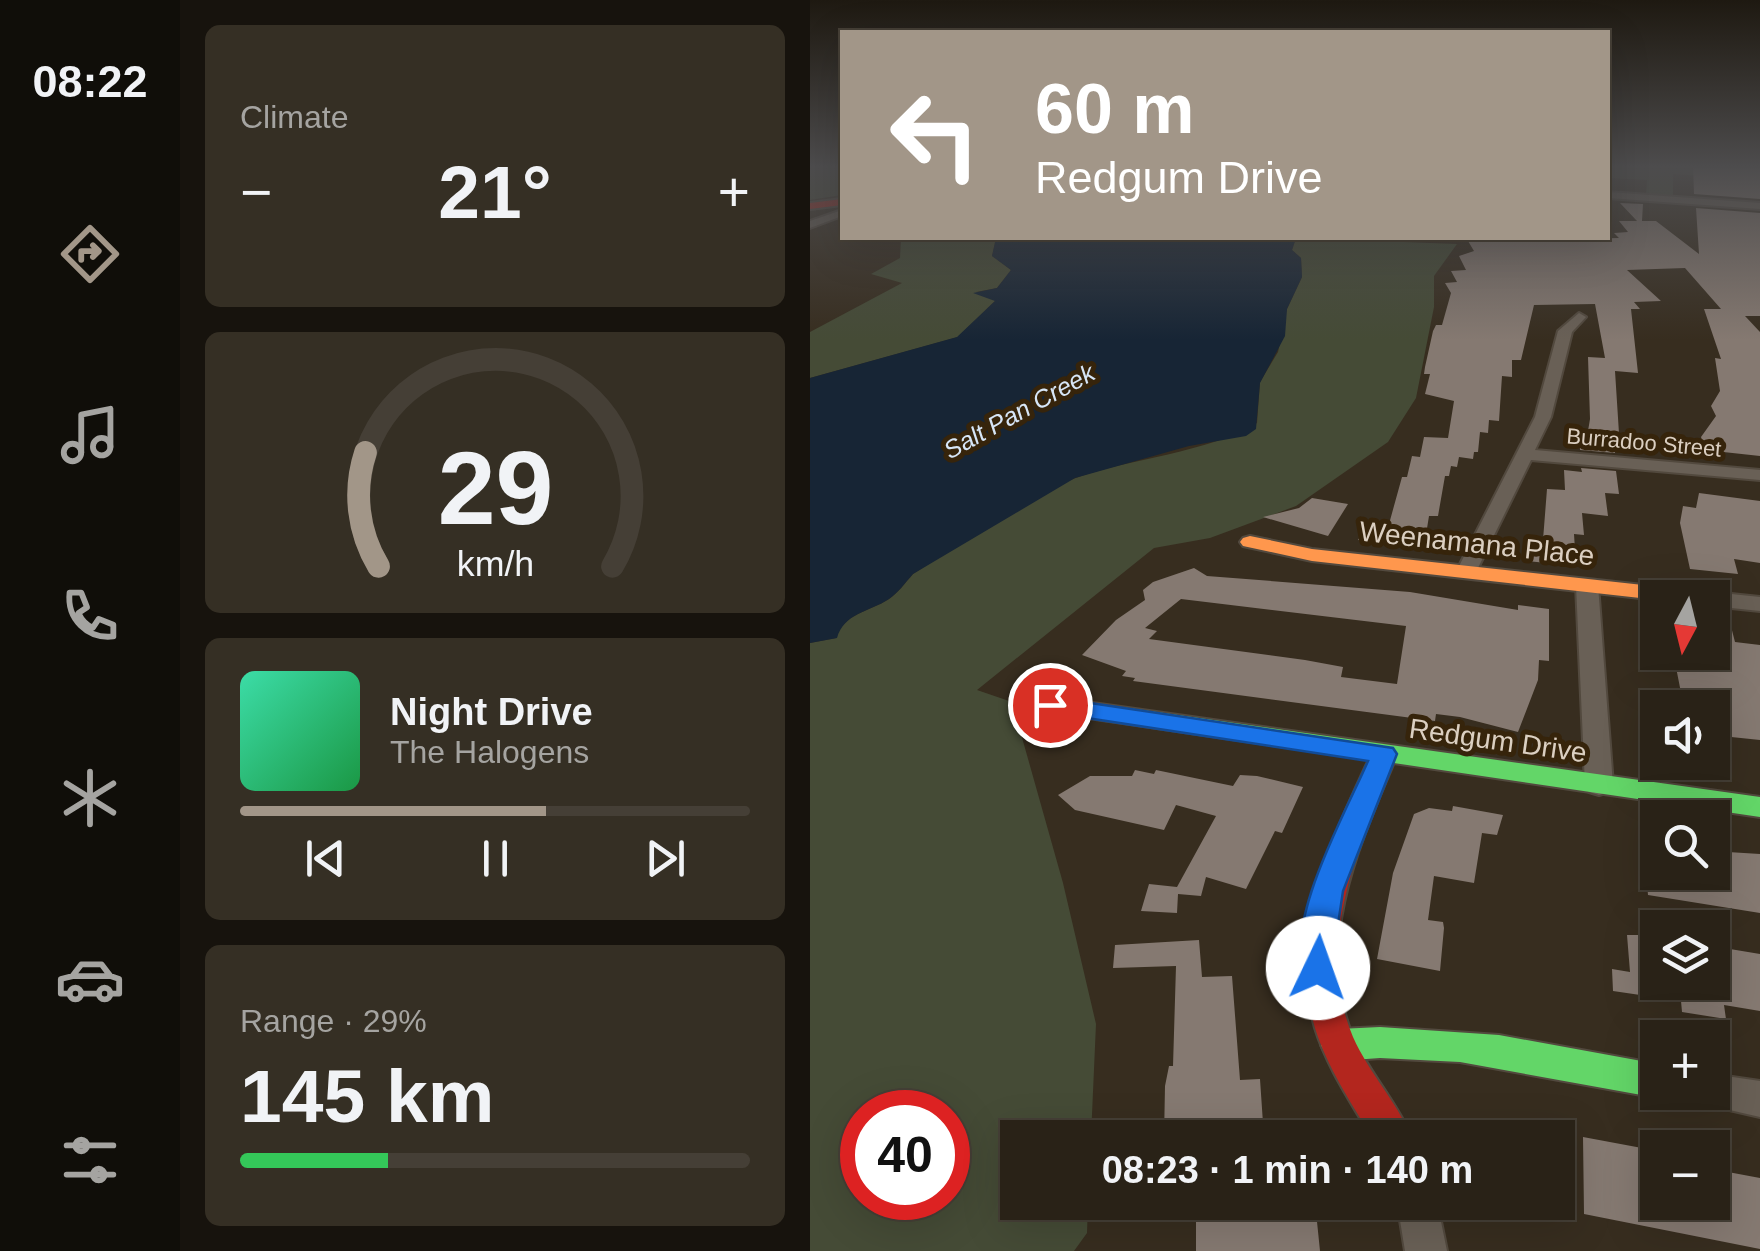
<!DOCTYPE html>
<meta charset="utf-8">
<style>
:root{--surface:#292217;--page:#352f24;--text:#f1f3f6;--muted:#a5a4a1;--line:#453f36;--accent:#a29688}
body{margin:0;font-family:Helvetica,sans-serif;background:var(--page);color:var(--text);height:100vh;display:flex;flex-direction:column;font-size:38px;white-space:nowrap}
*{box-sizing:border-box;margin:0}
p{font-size:32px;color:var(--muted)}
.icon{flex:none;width:55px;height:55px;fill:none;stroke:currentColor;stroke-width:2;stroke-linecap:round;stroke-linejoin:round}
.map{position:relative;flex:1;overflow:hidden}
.side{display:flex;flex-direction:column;gap:25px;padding:25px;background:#17130d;width:630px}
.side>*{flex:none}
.hud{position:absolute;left:30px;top:30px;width:770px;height:210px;border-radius:0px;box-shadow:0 10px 40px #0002,0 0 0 2px var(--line);background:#a29688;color:#fff;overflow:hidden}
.needle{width:65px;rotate:187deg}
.buttons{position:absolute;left:830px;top:580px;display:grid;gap:20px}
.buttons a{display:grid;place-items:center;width:90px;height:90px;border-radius:0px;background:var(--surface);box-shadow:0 10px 40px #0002,0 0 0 2px var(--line);font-size:50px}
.speed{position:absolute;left:30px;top:1090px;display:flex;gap:20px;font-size:50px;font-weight:700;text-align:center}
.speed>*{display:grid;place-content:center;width:130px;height:130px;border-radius:50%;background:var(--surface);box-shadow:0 10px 40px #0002,0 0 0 2px var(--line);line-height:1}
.speed .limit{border:15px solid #d22;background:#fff;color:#111}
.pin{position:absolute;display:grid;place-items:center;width:85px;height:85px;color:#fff;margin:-42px;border:5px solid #fff;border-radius:50%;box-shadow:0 2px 10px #0007}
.me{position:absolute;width:110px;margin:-55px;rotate:3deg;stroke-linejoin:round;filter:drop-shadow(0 0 8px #0008)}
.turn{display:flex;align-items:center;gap:35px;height:210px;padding:0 30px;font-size:45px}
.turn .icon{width:130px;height:130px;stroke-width:2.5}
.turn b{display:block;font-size:70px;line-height:85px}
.big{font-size:75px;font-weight:600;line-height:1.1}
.side .card{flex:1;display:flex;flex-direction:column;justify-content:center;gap:15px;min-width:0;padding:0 35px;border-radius:15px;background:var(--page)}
.side .dial{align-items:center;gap:0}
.dial svg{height:260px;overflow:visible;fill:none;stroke:var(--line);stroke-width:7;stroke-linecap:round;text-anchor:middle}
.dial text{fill:var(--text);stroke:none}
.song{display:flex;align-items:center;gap:30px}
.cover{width:120px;height:120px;border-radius:15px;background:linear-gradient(135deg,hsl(160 70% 55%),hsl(140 70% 35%))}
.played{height:10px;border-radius:5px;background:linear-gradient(90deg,var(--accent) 60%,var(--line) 60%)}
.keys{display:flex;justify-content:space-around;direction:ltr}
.heat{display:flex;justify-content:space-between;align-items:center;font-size:55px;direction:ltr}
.charge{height:15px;border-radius:8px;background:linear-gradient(90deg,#34c759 29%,var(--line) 0)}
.trip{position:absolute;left:190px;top:1120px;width:575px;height:100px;border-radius:0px;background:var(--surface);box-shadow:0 10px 40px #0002,0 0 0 2px var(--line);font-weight:600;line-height:100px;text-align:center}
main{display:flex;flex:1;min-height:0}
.tabs{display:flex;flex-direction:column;width:180px;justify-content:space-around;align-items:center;background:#100e09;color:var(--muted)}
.tabs .icon{width:70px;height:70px}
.tabs .active{color:var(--accent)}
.tabs b{font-size:45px;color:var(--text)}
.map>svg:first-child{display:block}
</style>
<main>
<nav class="tabs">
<b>08:22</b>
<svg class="icon active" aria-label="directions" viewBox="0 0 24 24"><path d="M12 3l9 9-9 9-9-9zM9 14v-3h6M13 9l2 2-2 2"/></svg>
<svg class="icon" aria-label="music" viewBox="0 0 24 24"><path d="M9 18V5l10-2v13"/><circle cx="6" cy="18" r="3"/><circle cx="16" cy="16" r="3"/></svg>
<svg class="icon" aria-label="phone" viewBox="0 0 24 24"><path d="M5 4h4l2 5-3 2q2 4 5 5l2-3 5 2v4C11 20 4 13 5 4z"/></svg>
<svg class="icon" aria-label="climate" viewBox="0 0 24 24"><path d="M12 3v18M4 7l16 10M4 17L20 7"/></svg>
<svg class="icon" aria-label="car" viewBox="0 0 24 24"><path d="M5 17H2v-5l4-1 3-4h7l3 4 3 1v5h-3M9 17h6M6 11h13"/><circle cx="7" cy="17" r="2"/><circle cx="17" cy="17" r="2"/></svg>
<svg class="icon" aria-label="filters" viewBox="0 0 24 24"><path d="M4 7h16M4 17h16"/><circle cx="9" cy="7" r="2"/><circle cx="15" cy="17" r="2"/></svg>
</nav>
<section class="side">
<div class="card"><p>Climate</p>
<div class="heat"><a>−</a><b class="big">21°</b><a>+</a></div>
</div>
<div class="card dial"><svg viewBox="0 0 100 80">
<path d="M14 69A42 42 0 1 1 86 69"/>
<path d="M14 69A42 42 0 0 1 10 34" stroke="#a29688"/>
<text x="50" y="56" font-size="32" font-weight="700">29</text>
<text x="50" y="72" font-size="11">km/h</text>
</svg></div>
<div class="card">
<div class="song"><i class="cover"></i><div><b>Night Drive</b><p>The Halogens</p></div></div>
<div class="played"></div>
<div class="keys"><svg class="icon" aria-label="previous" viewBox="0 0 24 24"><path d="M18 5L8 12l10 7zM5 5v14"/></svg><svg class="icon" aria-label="pause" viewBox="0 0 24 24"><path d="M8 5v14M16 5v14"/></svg><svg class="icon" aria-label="next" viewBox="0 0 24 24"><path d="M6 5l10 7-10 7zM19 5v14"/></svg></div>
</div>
<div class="card"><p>Range · 29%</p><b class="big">145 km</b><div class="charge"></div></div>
</section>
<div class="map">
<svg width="950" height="1251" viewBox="0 0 950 1251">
<rect width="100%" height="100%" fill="#372d1f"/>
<!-- green -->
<path fill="#454b36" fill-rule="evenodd" d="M10,165H32V195L0,200V168Z
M798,165H931L935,179L863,174V197L836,195L837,180L798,178Z
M91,238H186L182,256L201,270L187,288L166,292L186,300L148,337L0,378V332L92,283L61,274L90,258Z
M486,238L647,244L624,276V307L606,398L578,442L486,506L400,538L344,548L167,690L202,702L253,883L286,1024L281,1137L208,1138V1202L278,1203L277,1233L264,1251H0V643L26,638C34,613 59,612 79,599C88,593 95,583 103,574C149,545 213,498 263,479C320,458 398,453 447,423L450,382L468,352L477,309L492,277L491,258L482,250ZM52,1112H138V1198H52Z"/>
<!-- water -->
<path fill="#172535" d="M186,238H486L482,250L491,258L492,277L477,309L475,336L450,383L446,429L436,436L379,446L265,478L103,574C95,583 88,593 79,599C59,612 34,613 27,638L0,643V378L147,337L185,301L163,293L187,288L201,270L182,256Z"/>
<!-- building -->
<path fill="#857971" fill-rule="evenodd" d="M883,165H950V199L884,194Z
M810,203L833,204L832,221H846L889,254L886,208L950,213V316H935L950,332V456L895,450L891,437L906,416L901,406L910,391L905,358L911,359L894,309H911L875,268L817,270L851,301L824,302L830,309H821L828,373L805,371L810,449L804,448L805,453L770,450L769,431H778L780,419L778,357L795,358L785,304L724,305L711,360H702V377L692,376L689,421L679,420L678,433L670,432L668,452H664L663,459L649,457L647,467L641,466L639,476H635L628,516H619L614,547L548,540L558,523L579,524L592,477H597L602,456L610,457L614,437L638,438L644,401L615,394L620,374H614L615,367L623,331L626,325H632L641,293L635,283L647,282L641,271L656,270L649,256L664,251L658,241L809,238L804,233L818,232L809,221H827Z
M771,468L806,471L809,494L795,493L798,516L772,513L774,535L764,534L766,566L717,561L718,538L733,540L737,489L755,490L754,470L772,472Z
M889,493L950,501V563L924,559L928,574L880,569L870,523L873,506L886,508Z
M502,498L538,504L518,536L453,517L489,508Z
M384,568L397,576L600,592L708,610V605L739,609V661L729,660L728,680L708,732L650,717L626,714L625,721L323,681L325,678L312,676L316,671L272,655L306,620L335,600L333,590L343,582ZM371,599L596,626L587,684L531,677L533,667L495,660L339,639L347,631L335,628Z
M902,610L917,611L925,642L950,645V740L902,735V708H874L863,652H902Z
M325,770L344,774L346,770L423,786L430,775L447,776L493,787L472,833L465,831L436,889L396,877L391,896L368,894L367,913L331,911L339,884L367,887L406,816L366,805L354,830L265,810L248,795L280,776H322Z
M643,806L693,815L687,835L672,833L664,883L624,876L618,920L633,922L634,928L630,971L567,959L583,873L604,814L619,808L642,811Z
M902,851L950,854V913L838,895L836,872H902Z
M817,935H848V982H902V946L950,954V1011L914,1005L916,1019L872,1012L871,1001L803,991L802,969L820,972Z
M389,940L392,977L422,976L430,1080L450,1079L454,1138H354L355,1086L359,1066H363L366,966L303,968L305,945Z
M773,1137L848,1151V1202H902V1169L950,1178V1249L774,1214Z
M386,1202H505L510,1251H386Z"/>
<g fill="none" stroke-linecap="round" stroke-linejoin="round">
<defs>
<path id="street" d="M798,192L950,203V209L798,198Z
M32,210V216L0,228V221Z
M769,313L776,317L762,332L741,417L725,450L950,470V480L721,460L666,572L663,576H649L646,572L725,417L748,331Z
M777,579L788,585L803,785L799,792L789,795L779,792L775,785L766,585Z
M902,592L950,597V611L902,606V598H892Z
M902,1074L950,1081V1117L889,1103L884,1092H902Z
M587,1202H627L637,1251H595Z"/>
<path id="fast" d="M240,697L950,797V817L231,711L228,705L231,699Z
M570,1027L689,1035L848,1064V1092H861L848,1098L650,1062L570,1058L529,1061L517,1056L511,1045L517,1034L529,1029Z"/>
<path id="slow" d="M440,536L502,549L888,591L898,598L848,600L502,561L433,546L430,542L433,538Z"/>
<path id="jam" d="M32,199V205L0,209V203Z
M574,746L583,749L587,755C550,843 503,942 543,1037C559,1073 587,1102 602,1138H562C541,1102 517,1067 505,1028C477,931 521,842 561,755L565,749Z"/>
</defs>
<!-- street casing -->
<use href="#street" stroke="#52493e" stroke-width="4"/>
<!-- fast casing -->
<use href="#fast" stroke="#52493e" stroke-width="4"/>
<!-- slow casing -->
<use href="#slow" stroke="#52493e" stroke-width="4"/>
<!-- jam casing -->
<use href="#jam" stroke="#52493e" stroke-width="4"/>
<!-- street -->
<use href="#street" fill="#696056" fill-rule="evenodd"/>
<!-- fast -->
<use href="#fast" fill="#63d668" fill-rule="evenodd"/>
<!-- slow -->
<use href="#slow" fill="#ff974d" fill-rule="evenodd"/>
<!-- jam -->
<use href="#jam" fill="#b3261e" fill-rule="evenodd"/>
</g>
<!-- sky -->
<linearGradient id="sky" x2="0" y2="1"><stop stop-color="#1e1911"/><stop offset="0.49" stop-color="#4d4c4d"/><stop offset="1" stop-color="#4d4c4d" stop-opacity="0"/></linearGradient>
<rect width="950" height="340" fill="url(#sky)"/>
<!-- route -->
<path fill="#1a73e8" stroke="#114b97" stroke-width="2.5" d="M240,697L583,748L587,754L533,891L520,978L508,982L496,978C471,926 536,812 558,761L231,711L228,705L231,699Z"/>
<g text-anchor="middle" stroke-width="10" stroke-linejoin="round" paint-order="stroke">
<!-- far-street labels -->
<g font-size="22" fill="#dbcfc1" stroke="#36240b">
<text transform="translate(834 442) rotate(5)" y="8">Burradoo Street</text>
</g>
<!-- far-water labels -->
<g font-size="25" font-style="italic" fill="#d7e6f7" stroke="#36240b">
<text transform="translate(209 411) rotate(-29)" y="9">Salt Pan Creek</text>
</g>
<!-- street labels -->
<g font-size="28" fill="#dbcfc1" stroke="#36240b">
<text transform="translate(667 543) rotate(6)" y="10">Weenamana Place</text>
<text transform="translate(688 740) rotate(8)" y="10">Redgum Drive</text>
</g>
</g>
</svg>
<div class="buttons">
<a><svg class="needle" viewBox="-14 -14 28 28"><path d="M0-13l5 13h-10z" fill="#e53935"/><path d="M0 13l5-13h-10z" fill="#a5a4a1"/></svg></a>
<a><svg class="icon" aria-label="sound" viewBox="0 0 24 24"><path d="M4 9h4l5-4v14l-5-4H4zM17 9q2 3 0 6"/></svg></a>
<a><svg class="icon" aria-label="search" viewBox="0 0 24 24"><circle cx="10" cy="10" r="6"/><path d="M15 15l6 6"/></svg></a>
<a><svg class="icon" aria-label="layers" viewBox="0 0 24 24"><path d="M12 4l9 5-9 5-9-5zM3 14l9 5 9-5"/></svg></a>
<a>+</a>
<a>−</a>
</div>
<div class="speed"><div class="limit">40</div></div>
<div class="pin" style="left:240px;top:705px;background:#d93025"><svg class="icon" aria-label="arrive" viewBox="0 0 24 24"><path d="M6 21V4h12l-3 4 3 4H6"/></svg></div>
<svg class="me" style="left:508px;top:968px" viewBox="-20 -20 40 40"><circle r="19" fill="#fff"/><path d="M0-13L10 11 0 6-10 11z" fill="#1a73e8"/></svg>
<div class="trip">08:23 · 1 min · 140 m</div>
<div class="hud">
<div class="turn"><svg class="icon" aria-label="left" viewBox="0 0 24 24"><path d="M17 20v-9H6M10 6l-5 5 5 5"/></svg><div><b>60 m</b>Redgum Drive</div></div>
</div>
</div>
</main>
